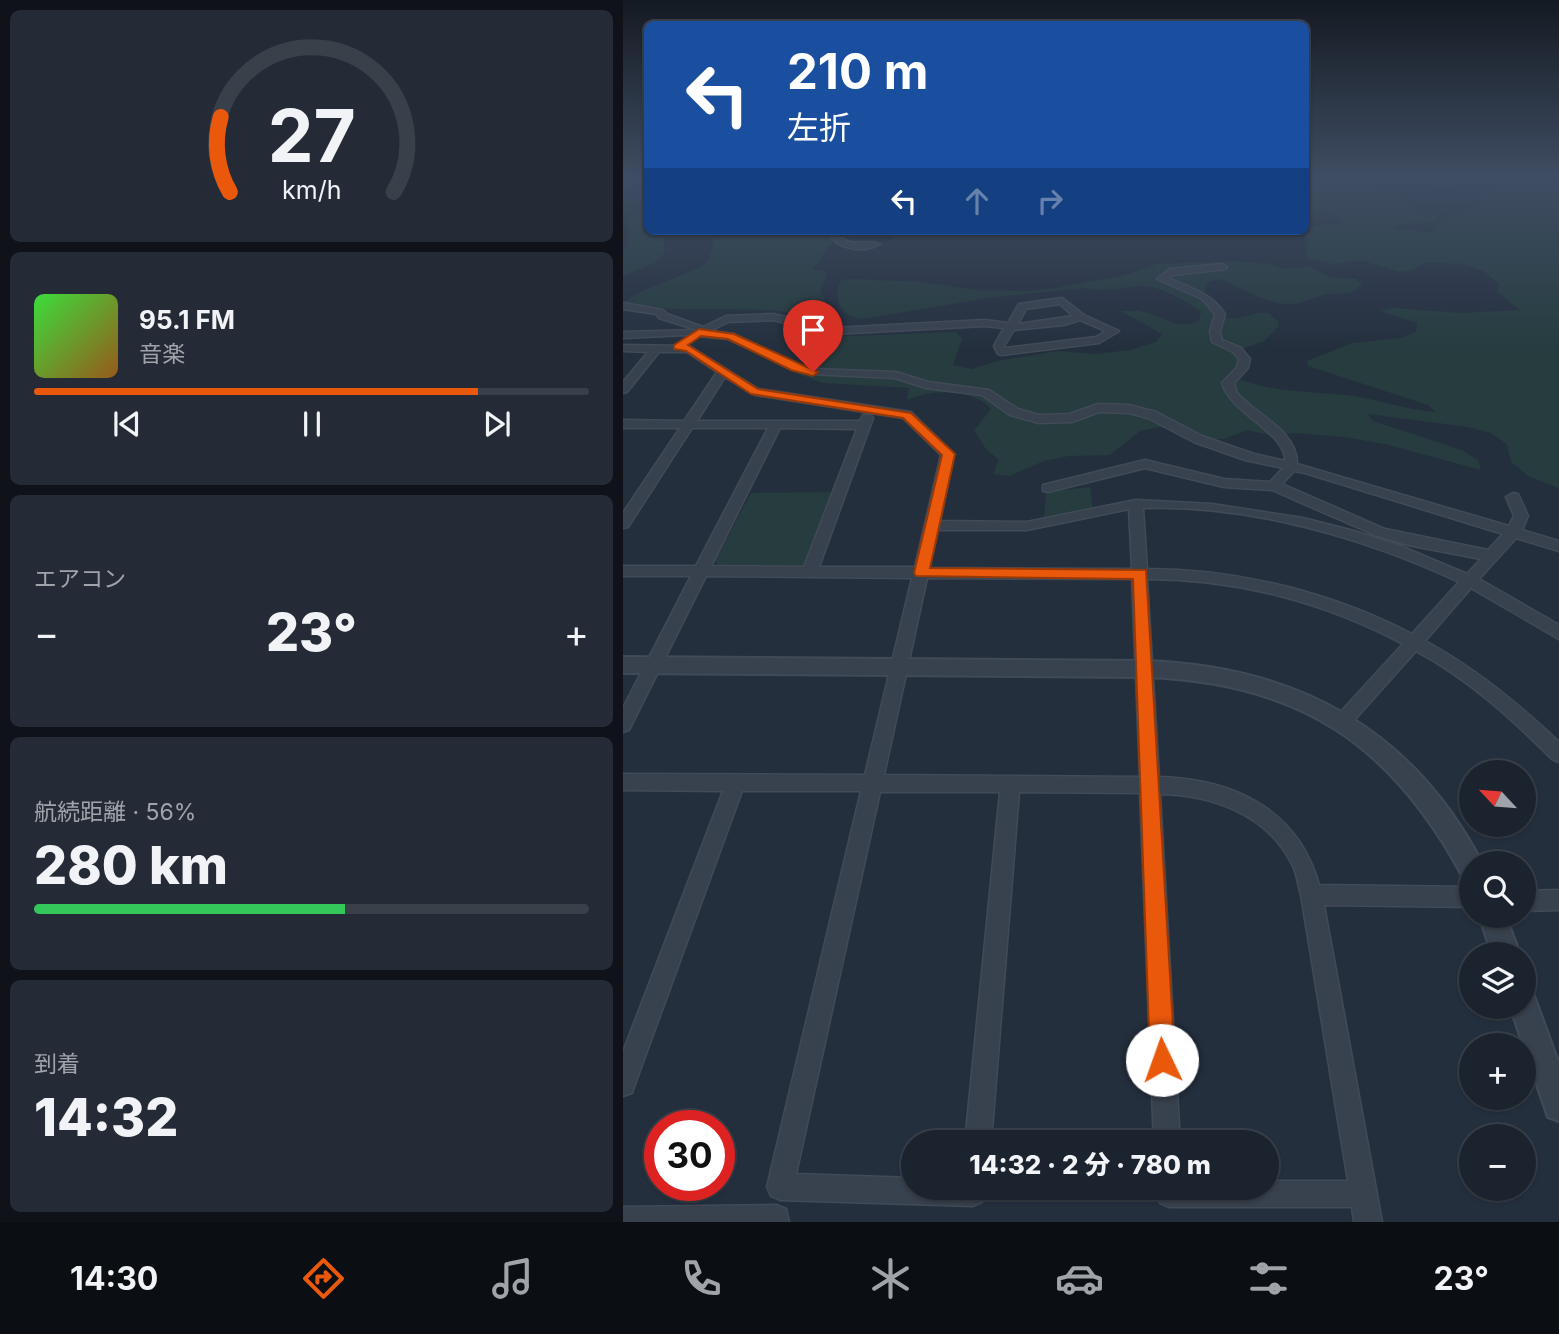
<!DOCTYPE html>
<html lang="ja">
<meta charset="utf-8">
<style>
:root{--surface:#1b232e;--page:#242b36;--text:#f1f3f6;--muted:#a0a4aa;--line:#39404a;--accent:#ea580c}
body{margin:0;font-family:Inter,"Noto Sans JP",sans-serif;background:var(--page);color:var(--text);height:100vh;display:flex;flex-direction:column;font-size:26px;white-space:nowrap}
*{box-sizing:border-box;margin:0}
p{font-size:23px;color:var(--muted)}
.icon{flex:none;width:38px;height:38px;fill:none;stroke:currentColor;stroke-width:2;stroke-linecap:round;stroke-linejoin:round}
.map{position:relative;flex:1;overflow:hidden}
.details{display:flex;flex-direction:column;gap:10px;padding:10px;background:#0f1319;width:623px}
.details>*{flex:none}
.top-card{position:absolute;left:21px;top:21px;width:665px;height:214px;border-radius:10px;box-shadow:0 2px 5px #0004,0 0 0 2px var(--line);background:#1a4fa0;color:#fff;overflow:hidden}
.needle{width:46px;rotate:296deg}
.controls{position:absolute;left:836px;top:760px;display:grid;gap:14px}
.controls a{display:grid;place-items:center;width:77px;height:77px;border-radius:50%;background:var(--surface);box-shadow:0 2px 5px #0004,0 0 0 2px var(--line);font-size:35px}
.speed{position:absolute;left:21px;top:1110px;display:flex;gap:14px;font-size:35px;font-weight:700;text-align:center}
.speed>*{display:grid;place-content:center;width:91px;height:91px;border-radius:50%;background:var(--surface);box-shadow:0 2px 5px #0004,0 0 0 2px var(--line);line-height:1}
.speed .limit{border:10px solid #d22;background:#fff;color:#111}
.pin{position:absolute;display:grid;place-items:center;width:60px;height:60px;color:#fff;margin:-72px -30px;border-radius:50% 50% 50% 0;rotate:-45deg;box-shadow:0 0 7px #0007}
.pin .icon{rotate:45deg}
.me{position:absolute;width:77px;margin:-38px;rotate:357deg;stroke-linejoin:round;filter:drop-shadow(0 0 5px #0008)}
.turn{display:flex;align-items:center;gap:24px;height:147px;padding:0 28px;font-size:32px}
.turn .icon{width:91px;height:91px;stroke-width:2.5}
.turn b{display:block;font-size:49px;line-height:60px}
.lanes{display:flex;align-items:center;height:66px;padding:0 28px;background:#0003;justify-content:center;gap:35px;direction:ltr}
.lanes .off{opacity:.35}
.big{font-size:52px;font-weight:800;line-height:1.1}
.details .widget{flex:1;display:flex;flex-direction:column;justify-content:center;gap:10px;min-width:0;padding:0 24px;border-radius:10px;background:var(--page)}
.details .dial{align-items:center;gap:0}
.dial svg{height:182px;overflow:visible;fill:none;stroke:var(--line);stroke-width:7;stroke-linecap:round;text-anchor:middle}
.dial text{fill:var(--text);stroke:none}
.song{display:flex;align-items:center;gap:21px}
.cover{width:84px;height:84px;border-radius:10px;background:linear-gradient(135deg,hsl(120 70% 55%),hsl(30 70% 35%))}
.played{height:7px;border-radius:4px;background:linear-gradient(90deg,var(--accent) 80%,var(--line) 80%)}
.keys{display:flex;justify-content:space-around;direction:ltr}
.heat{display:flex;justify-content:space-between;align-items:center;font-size:38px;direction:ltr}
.charge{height:10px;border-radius:5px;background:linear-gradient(90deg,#34c759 56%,var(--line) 0)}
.trip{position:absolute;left:278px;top:1130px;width:378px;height:70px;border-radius:35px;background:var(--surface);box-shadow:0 2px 5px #0004,0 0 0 2px var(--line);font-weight:800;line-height:70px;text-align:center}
.tabs{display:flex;height:112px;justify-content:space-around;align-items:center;background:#0b0e12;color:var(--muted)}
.tabs .icon{width:49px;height:49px}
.tabs .active{color:var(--accent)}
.tabs b{font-size:32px;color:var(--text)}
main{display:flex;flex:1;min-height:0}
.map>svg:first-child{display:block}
</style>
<main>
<section class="details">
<div class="widget dial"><svg viewBox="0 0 100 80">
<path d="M14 69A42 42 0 1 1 86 69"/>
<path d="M14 69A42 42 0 0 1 10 36" stroke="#ea580c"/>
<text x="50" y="56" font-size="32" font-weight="700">27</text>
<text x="50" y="72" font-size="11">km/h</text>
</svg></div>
<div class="widget">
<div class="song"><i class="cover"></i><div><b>95.1 FM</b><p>音楽</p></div></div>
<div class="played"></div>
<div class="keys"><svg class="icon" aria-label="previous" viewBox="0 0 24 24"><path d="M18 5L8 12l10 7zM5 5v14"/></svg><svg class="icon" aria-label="pause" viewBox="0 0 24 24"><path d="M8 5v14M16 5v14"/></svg><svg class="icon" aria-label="next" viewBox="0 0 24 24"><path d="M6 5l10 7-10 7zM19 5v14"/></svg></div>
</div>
<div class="widget"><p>エアコン</p>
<div class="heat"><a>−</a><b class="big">23°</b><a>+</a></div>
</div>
<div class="widget"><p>航続距離 · 56%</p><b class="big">280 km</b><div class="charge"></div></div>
<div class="widget"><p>到着</p><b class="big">14:32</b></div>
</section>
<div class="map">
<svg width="936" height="1222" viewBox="0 0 936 1222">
<rect width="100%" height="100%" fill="#242f3e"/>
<!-- green -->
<path fill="#263c3f" d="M702,178H735L732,181L737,185L784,201L790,206V212L814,216L813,221L775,225L768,228L810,233C814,216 837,211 856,209L857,199L863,194L888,185C855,177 822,193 788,178H936V488L905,476L888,462L884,444L868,433L845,427L745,414L750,421L839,450L855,460L858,470L762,444L721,437L673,433L649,436L624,430L601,439H579L537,427L517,431L487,455L446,456L421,461L386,476L370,474L376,460L363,449L351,431L368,409C349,388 309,389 284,400L286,388L200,383L170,372L140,357V354C169,368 180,380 207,356L192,344L202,337L332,332L339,338L330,365L349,369L374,361L435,351L472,354L507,350L533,342L539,334L498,311C506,311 514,310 521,312C541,318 556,330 576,321L578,311C560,300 539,286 517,286C498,287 481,293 462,288L371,297L239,319C217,316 210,301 217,281L227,279L300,282L351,290L405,291L433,288L502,275L534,264L610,261L647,264L661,269L687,266L706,277L733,279L739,284C729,296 719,293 705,294C692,296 680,304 667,304C641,304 619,287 595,279L585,282L583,290L575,296C583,302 588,310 596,315C612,324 630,311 646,313L655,321L656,326L641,341L611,352L616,357L615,364L605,374C641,392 683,391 722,395C753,398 782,410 813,412L805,405L685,366L684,361L729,343L778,338L793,332L794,323L757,311L771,308L837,313L897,310L874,292L876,284L860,271L838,264L803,262L790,270L776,272L738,260L713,264L689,260L683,257L685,240L675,231H682L683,226L718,224L716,219L706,213H683V180Z
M24,209V231H48L40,237L42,252L32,263L0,276V252L5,244L6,227L1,221Z
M92,231H230C247,241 271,231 290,231L243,243L210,240L190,269L202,271L204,276L197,290L203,303L205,318C188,321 174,313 157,311C104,306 53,314 0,303L17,292L78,267C92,255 88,246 92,231Z
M467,487L470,510L421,520L423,492Z
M213,492L183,569L97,568L92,561L128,493Z"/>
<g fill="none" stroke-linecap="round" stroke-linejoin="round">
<!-- river -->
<path fill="#17263c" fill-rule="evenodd" d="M682,178H699L682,183Z
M216,231H232L240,235L280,231C264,247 231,249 216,231Z"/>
<defs>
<path id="minor" d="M204,231H212C224,251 242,237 257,244C239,254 214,250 204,231Z
M599,264L604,267L602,269L550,275L545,278C568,288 588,293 602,314L597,331L599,340L618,348L627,359L625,368L611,383L614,393C633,415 675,431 674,464L886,526L891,516L883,497L890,493L895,494L905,516L899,530L936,541V551L893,538L856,579L936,625V639L848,588L802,641C852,668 895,703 936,742V762L929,759C888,718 845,679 793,651L725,727L719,729L713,727L710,722L713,717L780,644C702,602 613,579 524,579L536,777C610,779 675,809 696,885L849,887V907L701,905L759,1222H731L729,1207H546L537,1203L533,1188H644V1181H725L678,895C675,885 674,873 669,864C644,814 589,795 537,794L557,1143H531L517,793L396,792L368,1143H342L377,792H257L173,1174L290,1178V1188H364L359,1202L350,1206L157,1200L148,1196L144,1187L238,791H119L12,1084L9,1093L0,1096V1052L100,791L0,790V774L242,775L289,578L83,576L6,730L0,732V708L68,576H0V566H73L145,428H69L5,527L0,528V513L57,428H0V420L61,421L94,372L64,352H36L4,392L0,393V382L25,352L0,351V345L66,346L135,389L288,412L331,454L317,521L404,522L513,500L589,504L680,518L731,531L775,545L844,574L858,559L785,545L752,535L649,490L601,487L522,468L425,492L420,491V485L522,460L601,479L647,482L660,468L622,460L571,442L525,418L506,413L476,412L449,422L416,423L387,415L359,395L303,388L272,378L186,374L168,369L105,339L63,335L0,338V332L74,330L36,318L33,314L0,309V303L40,310L44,314L80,327L103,316L150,314L210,328L362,320L385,323L396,304L439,298L461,315L496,331L476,343L379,355L375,354L371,346L381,328L362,326L210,334L150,320L105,322L87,331L111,334L176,365L190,369L273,372L305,382L366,390L395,409L416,415L447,414L475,404L506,405L533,412L579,436L631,454L662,461C662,431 609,415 599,383L614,367L616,359L610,352L589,342L587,331L592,314L579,299L534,279L547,269ZM437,304L450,316L395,324L403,309ZM457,320L483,331L473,337L383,348L381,346L391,330L441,325ZM102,377L132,395L280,418L318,455L292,567H196L250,418L248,415H240L237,421H74ZM157,428L234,429L181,567L88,566ZM671,471L682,473L880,534L865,550L762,529L659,484ZM520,508C624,504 743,538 836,582L789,634C708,592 614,569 524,569ZM506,509L509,569L306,568L315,530H404ZM304,578L509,579L517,777L261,775Z
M936,890V910L901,911V891Z
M153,1205L163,1209L166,1222H0V1207Z"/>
<path id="tertiary" d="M16,178L15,180L0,186V180Z
M0,657L522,661C672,666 788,727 859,863H849V881L840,877C768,743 675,682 522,677L0,673Z
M856,915H882L897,954H869Z
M901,992L911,996L936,1064V1121L925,1117L887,1006H901Z"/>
</defs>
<!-- minor casing -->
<use href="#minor" stroke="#414a57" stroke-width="3"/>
<!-- tertiary casing -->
<use href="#tertiary" stroke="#414a57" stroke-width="4"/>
<!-- minor -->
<use href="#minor" fill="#38414e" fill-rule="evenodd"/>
<!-- tertiary -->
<use href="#tertiary" fill="#38414e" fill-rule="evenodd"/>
</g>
<!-- sky -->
<linearGradient id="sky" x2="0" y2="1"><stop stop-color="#141a22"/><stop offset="0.51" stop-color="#3f4d63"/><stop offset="1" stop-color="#3f4d63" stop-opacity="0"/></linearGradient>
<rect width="936" height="349" fill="url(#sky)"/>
<!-- route -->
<path fill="#ea580c" stroke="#983908" stroke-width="2" d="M76,329L111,334L195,372L190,376L168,370L105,339L78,336L65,345L135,389L288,413L330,452L332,454L307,568L523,570L552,1060L548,1069L539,1072L531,1069L527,1060L510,579L293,576L291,573L319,455L280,418L128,394L63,351L51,349V345Z"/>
</svg>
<div class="controls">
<a><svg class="needle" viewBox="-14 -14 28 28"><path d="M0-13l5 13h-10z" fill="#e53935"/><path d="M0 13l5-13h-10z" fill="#a0a4aa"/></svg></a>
<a><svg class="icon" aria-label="search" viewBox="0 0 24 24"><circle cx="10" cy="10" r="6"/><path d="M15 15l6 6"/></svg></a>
<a><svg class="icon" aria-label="layers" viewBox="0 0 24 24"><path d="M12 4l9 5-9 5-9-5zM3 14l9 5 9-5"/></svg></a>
<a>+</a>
<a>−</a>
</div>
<div class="speed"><div class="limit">30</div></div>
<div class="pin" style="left:190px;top:372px;background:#d93025"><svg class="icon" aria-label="arrive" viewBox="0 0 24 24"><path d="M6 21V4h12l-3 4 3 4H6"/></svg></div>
<svg class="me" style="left:539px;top:1060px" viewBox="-20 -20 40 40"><circle r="19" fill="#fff"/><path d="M0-13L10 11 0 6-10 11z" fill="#ea580c"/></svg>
<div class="trip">14:32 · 2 分 · 780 m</div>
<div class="top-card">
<div class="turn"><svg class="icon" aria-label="left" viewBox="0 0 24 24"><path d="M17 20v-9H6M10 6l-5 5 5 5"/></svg><div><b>210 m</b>左折</div></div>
<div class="lanes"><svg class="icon" aria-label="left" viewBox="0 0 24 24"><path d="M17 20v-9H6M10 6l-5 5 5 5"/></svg><svg class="icon off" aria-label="ahead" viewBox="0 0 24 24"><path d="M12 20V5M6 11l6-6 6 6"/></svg><svg class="icon off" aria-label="right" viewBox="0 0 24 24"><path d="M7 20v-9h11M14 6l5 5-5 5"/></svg></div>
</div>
</div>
</main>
<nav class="tabs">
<b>14:30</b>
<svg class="icon active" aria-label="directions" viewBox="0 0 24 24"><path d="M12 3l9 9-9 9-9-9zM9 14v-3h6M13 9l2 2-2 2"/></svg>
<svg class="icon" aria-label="music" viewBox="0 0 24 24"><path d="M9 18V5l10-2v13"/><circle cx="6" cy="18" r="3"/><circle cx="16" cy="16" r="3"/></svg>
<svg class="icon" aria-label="phone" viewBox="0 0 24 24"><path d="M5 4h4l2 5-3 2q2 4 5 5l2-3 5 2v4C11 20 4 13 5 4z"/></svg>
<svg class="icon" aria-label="climate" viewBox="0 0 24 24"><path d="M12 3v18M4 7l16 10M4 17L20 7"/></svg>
<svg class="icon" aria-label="car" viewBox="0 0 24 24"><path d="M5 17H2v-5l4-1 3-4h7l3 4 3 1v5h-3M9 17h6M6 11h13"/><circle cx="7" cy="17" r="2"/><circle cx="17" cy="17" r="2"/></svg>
<svg class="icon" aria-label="filters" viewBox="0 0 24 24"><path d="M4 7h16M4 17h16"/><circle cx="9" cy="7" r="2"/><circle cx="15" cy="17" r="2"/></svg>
<b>23°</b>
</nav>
